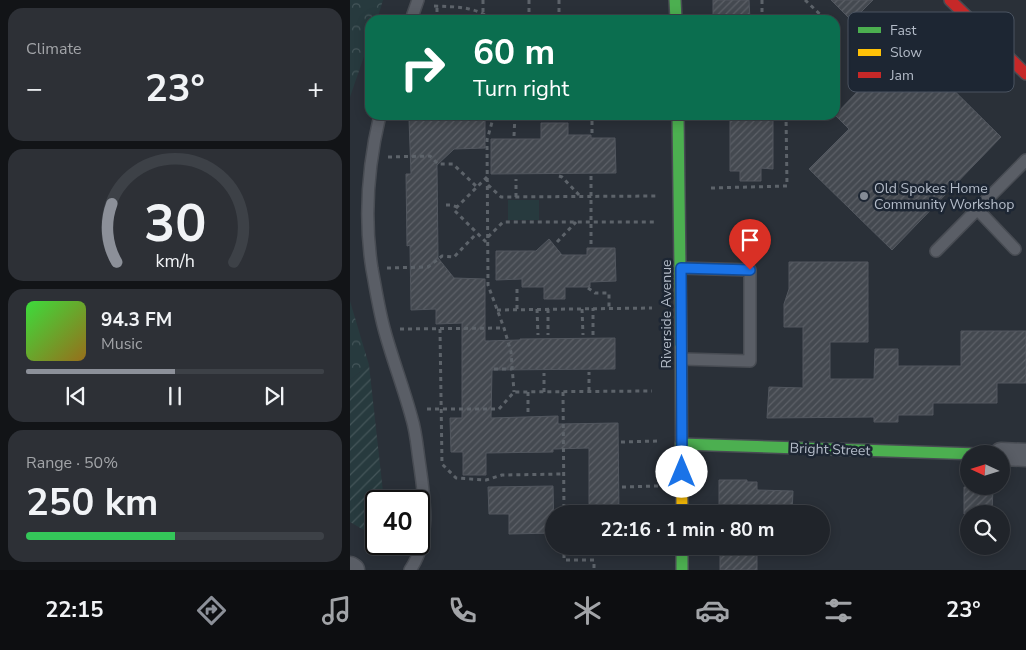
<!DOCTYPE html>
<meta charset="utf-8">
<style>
:root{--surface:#20242a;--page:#2d3036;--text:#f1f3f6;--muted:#a2a4a8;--line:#3d4147;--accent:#8c9099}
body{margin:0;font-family:"Nunito Sans",sans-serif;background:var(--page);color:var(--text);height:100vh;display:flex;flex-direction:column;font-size:19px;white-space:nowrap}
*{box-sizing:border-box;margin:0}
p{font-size:16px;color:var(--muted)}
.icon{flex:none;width:28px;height:28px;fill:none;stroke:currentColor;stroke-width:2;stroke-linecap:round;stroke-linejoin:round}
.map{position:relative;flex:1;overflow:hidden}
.panel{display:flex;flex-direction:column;gap:8px;padding:8px;background:#121417;width:350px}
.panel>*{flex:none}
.guide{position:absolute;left:15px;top:15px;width:475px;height:105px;border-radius:15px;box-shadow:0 2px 12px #0003,0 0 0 1px var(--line);background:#0b6e4f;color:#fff;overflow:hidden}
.needle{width:32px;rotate:274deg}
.fabs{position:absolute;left:610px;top:445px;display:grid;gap:10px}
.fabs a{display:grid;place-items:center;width:50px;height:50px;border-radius:50%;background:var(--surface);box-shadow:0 2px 12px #0003,0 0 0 1px var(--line);font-size:25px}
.speed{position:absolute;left:15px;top:490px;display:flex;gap:10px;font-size:25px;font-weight:700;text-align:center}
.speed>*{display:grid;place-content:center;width:65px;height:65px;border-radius:50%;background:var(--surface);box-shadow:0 2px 12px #0003,0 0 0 1px var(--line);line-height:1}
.speed .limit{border:2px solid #111;border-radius:8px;background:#fff;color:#111}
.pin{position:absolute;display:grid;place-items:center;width:42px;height:42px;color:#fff;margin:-51px -21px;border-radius:50% 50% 50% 0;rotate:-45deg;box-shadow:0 0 5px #0007}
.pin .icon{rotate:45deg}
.me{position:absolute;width:55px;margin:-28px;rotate:0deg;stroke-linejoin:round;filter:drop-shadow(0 0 4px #0008)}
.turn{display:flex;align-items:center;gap:18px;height:105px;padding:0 25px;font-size:22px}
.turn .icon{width:65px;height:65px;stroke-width:2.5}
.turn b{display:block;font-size:35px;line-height:42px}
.big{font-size:38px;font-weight:700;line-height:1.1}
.panel .card{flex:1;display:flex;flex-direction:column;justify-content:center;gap:8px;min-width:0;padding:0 18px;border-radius:15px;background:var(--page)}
.panel .dial{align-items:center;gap:0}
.dial svg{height:130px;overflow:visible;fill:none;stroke:var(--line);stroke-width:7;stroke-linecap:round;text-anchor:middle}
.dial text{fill:var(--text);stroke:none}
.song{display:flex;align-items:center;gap:15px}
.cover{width:60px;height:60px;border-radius:8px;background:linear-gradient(135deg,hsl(120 70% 55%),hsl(40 70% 35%))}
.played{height:5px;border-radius:2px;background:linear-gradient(90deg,var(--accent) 50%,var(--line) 50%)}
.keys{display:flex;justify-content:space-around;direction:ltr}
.heat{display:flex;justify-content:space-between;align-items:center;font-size:28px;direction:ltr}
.charge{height:8px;border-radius:4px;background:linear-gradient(90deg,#34c759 50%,var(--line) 0)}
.trip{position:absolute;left:195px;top:505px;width:285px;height:50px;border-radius:25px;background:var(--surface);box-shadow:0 2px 12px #0003,0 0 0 1px var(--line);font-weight:700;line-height:50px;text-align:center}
.dock{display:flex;height:80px;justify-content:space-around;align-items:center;background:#0d0e11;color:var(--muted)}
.dock .icon{width:35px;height:35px}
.dock .on{color:var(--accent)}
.dock b{font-size:22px;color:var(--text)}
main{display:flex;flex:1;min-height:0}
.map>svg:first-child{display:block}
</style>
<main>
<section class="panel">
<div class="card"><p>Climate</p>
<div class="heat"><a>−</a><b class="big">23°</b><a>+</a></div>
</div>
<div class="card dial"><svg viewBox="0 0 100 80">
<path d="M14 69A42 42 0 1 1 86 69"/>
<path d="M14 69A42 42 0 0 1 11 33" stroke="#8c9099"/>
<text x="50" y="56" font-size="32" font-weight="700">30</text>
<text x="50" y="72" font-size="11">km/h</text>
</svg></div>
<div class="card">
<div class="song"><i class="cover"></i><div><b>94.3 FM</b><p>Music</p></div></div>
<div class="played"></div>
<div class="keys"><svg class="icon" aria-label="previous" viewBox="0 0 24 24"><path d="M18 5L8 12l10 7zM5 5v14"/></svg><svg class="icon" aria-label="pause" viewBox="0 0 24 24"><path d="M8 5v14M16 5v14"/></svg><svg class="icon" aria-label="next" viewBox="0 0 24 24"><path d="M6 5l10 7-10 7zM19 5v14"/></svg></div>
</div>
<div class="card"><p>Range · 50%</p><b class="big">250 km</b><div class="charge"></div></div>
</section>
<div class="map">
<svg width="676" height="570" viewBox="0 0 676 570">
<defs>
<pattern id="forest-crowns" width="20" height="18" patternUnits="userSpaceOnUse" patternTransform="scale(1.25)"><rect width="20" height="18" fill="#273a3e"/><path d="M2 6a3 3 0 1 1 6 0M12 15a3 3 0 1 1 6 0" fill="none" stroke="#445559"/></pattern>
<pattern id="garden-furrows" width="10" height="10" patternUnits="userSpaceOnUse" patternTransform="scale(1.25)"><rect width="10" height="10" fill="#273a3e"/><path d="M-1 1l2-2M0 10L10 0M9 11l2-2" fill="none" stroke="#445559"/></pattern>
<pattern id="building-hatch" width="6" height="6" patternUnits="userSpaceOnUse" patternTransform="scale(1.25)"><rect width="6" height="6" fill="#444950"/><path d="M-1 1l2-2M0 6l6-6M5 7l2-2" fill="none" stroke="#5d6168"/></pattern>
</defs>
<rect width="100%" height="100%" fill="#2a3038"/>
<!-- forest -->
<path fill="url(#forest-crowns)" d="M0,0H33L27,20H20V39L0,97Z
M0,301L19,365L0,380Z"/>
<!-- park -->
<path fill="#273a3e" d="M158,200H189V220H158Z"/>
<!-- garden -->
<path fill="url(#garden-furrows)" d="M19,365L34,501H26V537L0,522V380Z"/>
<!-- building -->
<path fill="url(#building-hatch)" stroke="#52575f" d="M363,0H399L400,20H363Z
M481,0H523L502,21Z
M555,42L651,137L542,250L459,169L499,129L485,115Z
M86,115H106L107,120H135V148L104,149L87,165L88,258L104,278L135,279V341L170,340V339L265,338V369L142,370L141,418L208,416V424L268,423L269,514H239V448L203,449V452L136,453V475H113V452H101L100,418H112V323L86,324V309L61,310L60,245L57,246L56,174H61L59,119L86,118Z
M380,115H423V169L411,168V181H390V171H380Z
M191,123H218V135H241V138H265L266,173L141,174V139H191Z
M199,239L212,255H237V248H265L266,281L240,282V287H215V299H194V287H172V279L146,280V251H186Z
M439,262H518V342H480V379H524L525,349H548V366H611V331H676V383H647V403H583V415H548V422H524V417L417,418L419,387L453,388V327H434V304L439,289Z
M369,480H397V482H407V490L443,491L442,514H369Z
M203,486L204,533L159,534V514H139L138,487Z
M614,487H643L642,514H614Z
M370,546H407V570H370Z"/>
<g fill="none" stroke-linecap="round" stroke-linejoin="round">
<defs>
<path id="lane" d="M61,20L68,0
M30,115C18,165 14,218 22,269C26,290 29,311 35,332C43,361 54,389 62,419C66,432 67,446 69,460C74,495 82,539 60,570
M627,209L665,249
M586,251L676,160
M331,268L400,270V361L332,359"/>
<path id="street" d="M651,454L676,455
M0,568L3,570"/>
<path id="fast" d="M325,0L326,20
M328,115L331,347
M331,444L628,454
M332,546V570"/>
<path id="slow" d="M331,347L332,514"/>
<path id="jam" d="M600,0L676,74"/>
</defs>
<!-- lane casing -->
<use href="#lane" stroke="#484c53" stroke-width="14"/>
<!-- street casing -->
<use href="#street" stroke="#484c53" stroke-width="25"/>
<!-- fast casing -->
<use href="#fast" stroke="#484c53" stroke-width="14"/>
<!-- slow casing -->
<use href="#slow" stroke="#484c53" stroke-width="14"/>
<!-- jam casing -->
<use href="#jam" stroke="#484c53" stroke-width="14"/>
<!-- path -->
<path stroke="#5d636a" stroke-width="3" stroke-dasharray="4 4" stroke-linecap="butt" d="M133,0V12
M209,0V20
M412,0V20
M455,0L476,20
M84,6C107,7 124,6 143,20
M87,20V7
M179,20V0
M144,115L137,140L138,285L154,328L161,352L164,392
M202,121V115
M242,133V115
M164,136L165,115
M38,157L80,156L88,164H103L127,187
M209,176L212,177L230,196
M241,176V246
M137,177L104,210L137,243
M138,185L151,197L306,196
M361,188L437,186L436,115
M166,197V179
M96,205H101L107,207
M138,237L153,222H306
M207,242L226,222
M37,268L78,267L92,256L104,257L127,233
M238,288L245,293H259V308
M167,289V309
M187,309L188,335
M198,309V335
M232,309L233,335
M147,310L302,308
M50,329L154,328
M90,329L92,464L106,478L136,480L152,475L214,474
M243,335V308
M144,369H162
M239,391V372
M178,392V413
M194,392V373
M213,392L214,514
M77,409H149L164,392L302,391
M271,442L309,441
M272,487L308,486
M214,546V560H244V570
M287,547H306"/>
<!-- lane -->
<use href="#lane" stroke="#5a5e66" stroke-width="11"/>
<!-- street -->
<use href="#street" stroke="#5a5e66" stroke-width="22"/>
<!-- fast -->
<use href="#fast" stroke="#4caf50" stroke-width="11"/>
<!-- slow -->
<use href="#slow" stroke="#ffc107" stroke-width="11"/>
<!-- jam -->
<use href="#jam" stroke="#c62828" stroke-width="11"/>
</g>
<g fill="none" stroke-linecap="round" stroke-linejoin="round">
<defs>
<path id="route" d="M332,472L331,268L400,270"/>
</defs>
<!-- route casing -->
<use href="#route" stroke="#114b97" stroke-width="12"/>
<!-- route -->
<use href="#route" stroke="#1a73e8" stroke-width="9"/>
</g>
<!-- markers -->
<circle fill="#848b96" stroke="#1d2633" stroke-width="2" cx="514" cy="196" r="5"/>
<g text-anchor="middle" stroke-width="5" stroke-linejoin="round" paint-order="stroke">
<!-- poi labels -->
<g font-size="14" fill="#b4bcc9" stroke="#1d2633" text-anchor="start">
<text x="524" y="193">Old Spokes Home<tspan x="524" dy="16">Community Workshop</tspan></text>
</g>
<!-- street labels -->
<g font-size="14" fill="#b4bcc9" stroke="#1d2633">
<text transform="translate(316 314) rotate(-90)" y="5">Riverside Avenue</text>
<text transform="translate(480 449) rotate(2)" y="5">Bright Street</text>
</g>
</g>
<!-- legend -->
<rect x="498" y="12" width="166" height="80" rx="8" fill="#1d2633" stroke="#4a5360" stroke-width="1"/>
<rect x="508" y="27" width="23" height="6" fill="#4caf50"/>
<rect x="508" y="49" width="23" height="7" fill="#ffc107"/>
<rect x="508" y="72" width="23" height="6" fill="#c62828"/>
<g font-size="14" fill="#b4bcc9">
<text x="540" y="35">Fast</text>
<text x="540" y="57">Slow</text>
<text x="540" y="80">Jam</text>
</g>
</svg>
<div class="fabs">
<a><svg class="needle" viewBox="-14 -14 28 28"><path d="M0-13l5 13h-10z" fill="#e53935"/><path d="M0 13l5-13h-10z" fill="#a2a4a8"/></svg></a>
<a><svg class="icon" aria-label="search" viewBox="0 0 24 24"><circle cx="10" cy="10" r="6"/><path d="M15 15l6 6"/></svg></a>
</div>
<div class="speed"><div class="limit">40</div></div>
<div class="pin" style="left:400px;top:270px;background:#d93025"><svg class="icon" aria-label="arrive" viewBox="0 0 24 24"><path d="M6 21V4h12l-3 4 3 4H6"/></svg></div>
<svg class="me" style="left:332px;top:472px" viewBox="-20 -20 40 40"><circle r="19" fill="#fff"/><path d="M0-13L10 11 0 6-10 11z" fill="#1a73e8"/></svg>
<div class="trip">22:16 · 1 min · 80 m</div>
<div class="guide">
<div class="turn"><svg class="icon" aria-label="right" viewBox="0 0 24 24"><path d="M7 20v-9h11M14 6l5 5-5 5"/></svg><div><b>60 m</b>Turn right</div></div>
</div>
</div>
</main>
<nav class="dock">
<b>22:15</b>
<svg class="icon on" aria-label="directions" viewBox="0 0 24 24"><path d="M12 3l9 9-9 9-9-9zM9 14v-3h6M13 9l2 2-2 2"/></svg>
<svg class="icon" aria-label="music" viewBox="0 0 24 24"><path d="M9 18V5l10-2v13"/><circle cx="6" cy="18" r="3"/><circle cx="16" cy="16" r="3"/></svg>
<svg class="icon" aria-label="phone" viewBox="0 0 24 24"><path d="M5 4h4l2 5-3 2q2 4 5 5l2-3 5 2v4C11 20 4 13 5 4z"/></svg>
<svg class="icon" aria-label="climate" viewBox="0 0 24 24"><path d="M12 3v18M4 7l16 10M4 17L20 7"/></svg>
<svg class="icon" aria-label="car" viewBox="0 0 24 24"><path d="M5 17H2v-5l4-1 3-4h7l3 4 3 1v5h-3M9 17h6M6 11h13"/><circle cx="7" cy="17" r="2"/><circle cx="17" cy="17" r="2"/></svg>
<svg class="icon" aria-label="filters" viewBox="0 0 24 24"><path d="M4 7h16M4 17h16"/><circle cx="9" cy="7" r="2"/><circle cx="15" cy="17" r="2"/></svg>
<b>23°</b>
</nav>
